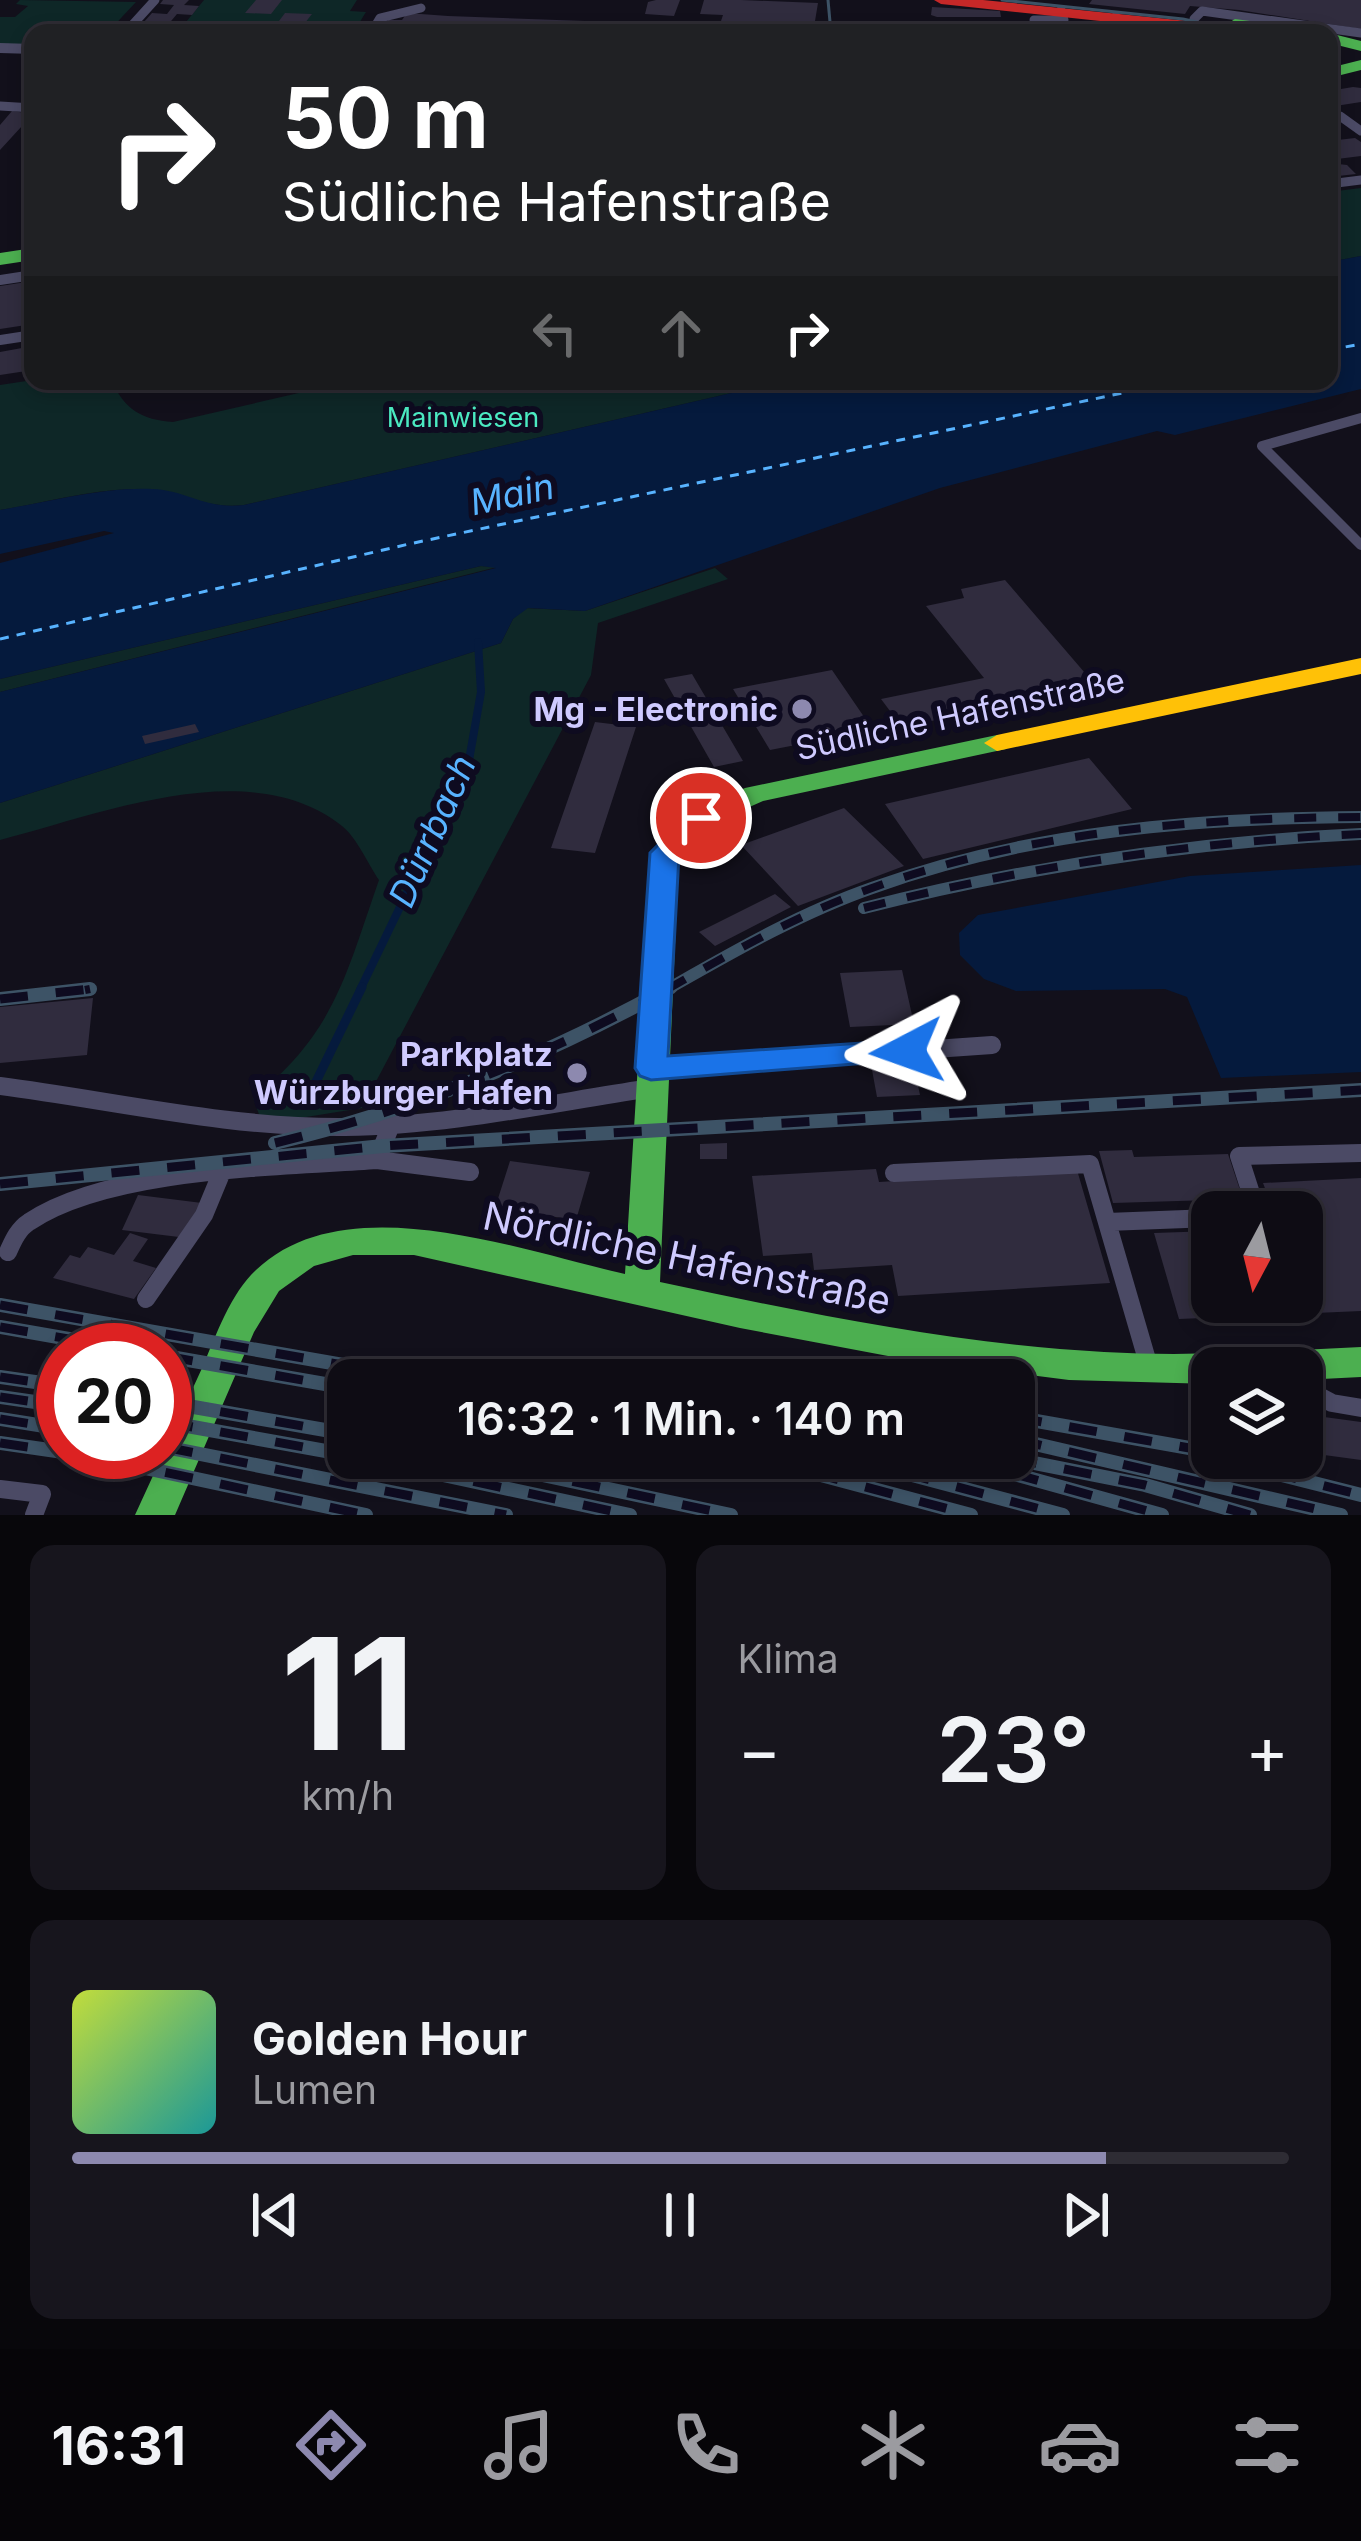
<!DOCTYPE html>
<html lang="de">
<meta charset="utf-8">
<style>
:root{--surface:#0e0c14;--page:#17151d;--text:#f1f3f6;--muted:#9b9ba0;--line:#2e2c34;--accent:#8d89af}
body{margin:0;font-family:Inter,sans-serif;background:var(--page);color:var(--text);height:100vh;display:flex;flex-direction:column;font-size:45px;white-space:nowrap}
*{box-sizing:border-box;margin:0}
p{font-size:39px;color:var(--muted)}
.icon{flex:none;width:66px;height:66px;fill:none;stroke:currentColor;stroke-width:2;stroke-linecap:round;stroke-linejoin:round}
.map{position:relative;height:1515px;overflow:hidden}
.drawer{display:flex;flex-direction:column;gap:30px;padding:30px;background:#08070b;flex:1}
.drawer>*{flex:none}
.top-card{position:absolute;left:24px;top:24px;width:1314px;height:366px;border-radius:24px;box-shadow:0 6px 18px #0003,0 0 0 3px var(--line);background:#202124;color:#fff;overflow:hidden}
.needle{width:78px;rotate:187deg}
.tools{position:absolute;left:1191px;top:1191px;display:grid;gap:24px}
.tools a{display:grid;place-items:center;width:132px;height:132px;border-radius:24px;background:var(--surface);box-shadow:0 6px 18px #0003,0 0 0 3px var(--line);font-size:60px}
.speed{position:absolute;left:36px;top:1323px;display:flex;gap:24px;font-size:60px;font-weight:700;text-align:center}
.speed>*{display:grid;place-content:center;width:156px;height:156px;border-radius:50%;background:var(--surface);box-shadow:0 6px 18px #0003,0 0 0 3px var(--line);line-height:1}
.speed .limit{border:18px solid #d22;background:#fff;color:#111}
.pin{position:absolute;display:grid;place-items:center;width:102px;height:102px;color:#fff;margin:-51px;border:6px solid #fff;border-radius:50%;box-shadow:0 3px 12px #0007}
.me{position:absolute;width:132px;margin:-66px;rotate:266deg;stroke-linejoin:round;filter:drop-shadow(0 0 9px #0008)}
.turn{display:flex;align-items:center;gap:42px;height:252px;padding:0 60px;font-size:54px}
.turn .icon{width:156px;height:156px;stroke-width:2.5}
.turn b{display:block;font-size:84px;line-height:102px}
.lanes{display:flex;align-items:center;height:114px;padding:0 60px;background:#0003;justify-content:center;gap:60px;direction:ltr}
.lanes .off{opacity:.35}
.big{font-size:90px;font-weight:600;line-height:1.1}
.drawer .tile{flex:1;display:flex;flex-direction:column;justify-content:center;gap:18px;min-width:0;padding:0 42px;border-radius:24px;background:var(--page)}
.drawer .dial{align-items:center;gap:0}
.dial b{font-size:156px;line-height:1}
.song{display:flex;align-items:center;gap:36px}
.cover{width:144px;height:144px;border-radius:18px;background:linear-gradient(135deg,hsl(70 70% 55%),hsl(180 70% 35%))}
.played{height:12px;border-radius:6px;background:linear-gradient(90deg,var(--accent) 85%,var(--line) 85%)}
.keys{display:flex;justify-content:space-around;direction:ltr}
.heat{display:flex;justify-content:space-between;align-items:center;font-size:66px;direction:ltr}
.drawer .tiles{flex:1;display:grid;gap:30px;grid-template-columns:1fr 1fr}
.tile:last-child{grid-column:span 2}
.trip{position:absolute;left:327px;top:1359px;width:708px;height:120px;border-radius:24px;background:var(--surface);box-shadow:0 6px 18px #0003,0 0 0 3px var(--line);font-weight:600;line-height:120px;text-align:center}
.dock{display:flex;height:192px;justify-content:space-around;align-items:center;background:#060508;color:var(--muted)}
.dock .icon{width:84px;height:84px}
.dock .on{color:var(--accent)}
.dock b{font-size:54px;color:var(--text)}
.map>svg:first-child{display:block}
</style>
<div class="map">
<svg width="1361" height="1515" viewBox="0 0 1361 1515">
<rect width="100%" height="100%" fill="#12101b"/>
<!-- green -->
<path fill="#0e2727" d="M20,0L136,2L107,33H33V46L0,44V17H15L28,6L16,4Z
M204,0H357L350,11L366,12L353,33H177Z
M1361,188V256L1329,262V192Z
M33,380L112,381C124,409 142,420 173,422L351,381H784L244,505C204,510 173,487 132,489C89,490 43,503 0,510V385Z
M481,566L497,567L0,692V679Z
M715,568L728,579L598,623L591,675L362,1108L300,1118L260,1117L253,1098C335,1033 346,974 379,880C368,864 357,838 342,826C250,753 102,814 0,840V803L501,643L513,619L525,608L585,611Z"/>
<!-- water -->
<path fill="#051a3d" d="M1361,256V389L1175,435L1157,431L940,488L585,611L528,608L513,619L501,643L0,803V692L496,568L481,566L0,679V563L114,533L104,531L0,554V510C49,502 102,487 152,489C187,490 205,510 244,505L784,381H1329V262Z
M1361,865V1072L1221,1078L1187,997L1165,989L1016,991L984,979L960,955L959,933L978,915L1190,876Z"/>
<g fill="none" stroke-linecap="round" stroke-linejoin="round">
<!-- stream-far1 -->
<path stroke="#051a3d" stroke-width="8" d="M360,990L468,766L481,692L478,642"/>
<!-- stream -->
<path stroke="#051a3d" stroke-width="9" d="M312,1090L362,987"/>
<!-- ferry -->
<path stroke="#58b3ff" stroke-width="3" stroke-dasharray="9 8" stroke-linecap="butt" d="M1329,350L1361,344
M0,639L409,544L1179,381"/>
</g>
<!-- building -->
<path fill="#302c3e" d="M163,0H189L184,5L199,6L192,15L177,14L161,33H134L152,13L167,14L174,5L160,4Z
M256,0H282L271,14L245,13Z
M656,0H680L674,16L645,14L648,2Z
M704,0H741L818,3L813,33H675L677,23L720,24L723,15L700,14Z
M1092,0H1361V29L1239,10L1190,6L1185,14L1089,4Z
M932,7L1000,11L1001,17H937L931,15Z
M285,13L312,14L297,33H270Z
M407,13L448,16L613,22L609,33H379L388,20H402Z
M1353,87L1361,88V102L1329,107V91Z
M12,111L33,114L0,150V125Z
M1355,138L1361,142V156L1329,160V141Z
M1329,163L1347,165L1356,174L1329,177Z
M33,281V324L0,329V286Z
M33,346V370L0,375V352Z
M1005,580L1097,687L902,727L881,699L984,678L926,606L964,598L961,589Z
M832,670L873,730L770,750L733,689Z
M692,674L743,761L714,767L664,679Z
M595,722L636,727L595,853L551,848Z
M195,724L199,732L145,744L142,736Z
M1089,758L1132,809L923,859L885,804Z
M844,808L904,866L798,906L741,845Z
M775,894L791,907L715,946L699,932Z
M902,970L914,1024L850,1027L840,973Z
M93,998L87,1055L0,1063V1007Z
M912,1057L920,1095L877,1097L870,1059Z
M727,1143V1159H700V1144Z
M1132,1150L1134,1157L1228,1154L1243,1199L1113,1203L1099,1151Z
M510,1161L590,1172L576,1220L495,1208Z
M876,1169L879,1182L1077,1170L1110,1283L898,1296L892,1265L814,1270L812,1253L763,1256L752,1176Z
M1361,1178V1311L1179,1319L1154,1233L1212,1231V1302H1302V1212H1274L1263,1183Z
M138,1195L202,1203L187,1238L122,1230Z
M130,1233L148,1239L133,1261L156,1268L134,1299L53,1278L70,1255L80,1258L88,1247L114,1255Z
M1302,1414L1361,1422V1460L1302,1452Z"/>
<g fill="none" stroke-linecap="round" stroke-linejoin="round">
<!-- lane-far2 -->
<path stroke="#4b4a65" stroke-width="9" d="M1116,16L1111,27L1175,33
M1194,19L1202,11L1361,33
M1034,20H1064L1061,10
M125,33L155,0
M371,33L380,18L421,8
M0,106L33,108
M1329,118L1340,116L1361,131
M1329,184L1361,180"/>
<!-- lane-far1 -->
<path stroke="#4b4a65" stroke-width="10" d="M0,280L33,275
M0,340L33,335
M1361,418L1262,446L1361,545"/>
<!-- lane -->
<path stroke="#4b4a65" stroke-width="18" d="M662,1068L992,1045
M0,1086C115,1101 229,1128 345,1127C446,1126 546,1104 645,1089
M391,1125L377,1160L470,1172
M894,1173L1090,1164L1148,1363
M1257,1212L1239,1156L1361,1153
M1107,1222L1212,1218
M8,1252C13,1241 18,1229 29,1222C109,1168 281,1167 377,1160
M146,1299L204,1215L221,1174
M1302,1387L1332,1403L1361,1408
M0,1489L42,1494L34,1515"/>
<!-- street -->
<path fill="#4b4a65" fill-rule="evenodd" d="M0,43L33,44V54L0,53Z"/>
<!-- fast -->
<path fill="#4caf50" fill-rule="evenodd" d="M1235,19L1301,28L1309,33L1230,27L1227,24Z
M1329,33L1361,41V51L1329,43Z
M1361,60V70L1329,78V68Z
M33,248V260L0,265V253Z
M997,735L1006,737L1010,743L1006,749L763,801L711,824L679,855L660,1282C806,1313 954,1344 1104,1352C1190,1357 1276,1351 1361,1347V1377L1302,1380V1368H1212V1384L1069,1380L904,1359L740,1328L414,1255H353L314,1266L279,1291L254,1332L175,1515H135C158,1465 180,1416 203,1366C216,1335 231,1293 256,1270C346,1184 520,1251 625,1274L651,853L655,847L691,812L745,788Z"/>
<!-- slow -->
<path fill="#ffc107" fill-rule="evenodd" d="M1361,658V674L997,751L984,743L997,735Z"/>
<!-- jam -->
<path fill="#c62828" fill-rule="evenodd" d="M934,0H983L1256,28L1264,33H1212L941,4Z"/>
<!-- tram -->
<path stroke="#3d5366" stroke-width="3" d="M828,0L831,33
M1002,0L1183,19L1247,33"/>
<defs>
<path id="rail-far1" d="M864,908C1028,866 1192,842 1361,834
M85,990L90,989
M666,990C733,952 800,913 872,888C1030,831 1195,818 1361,817"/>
<path id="rail" d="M0,999L90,989
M275,1143C417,1109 544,1057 671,987
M0,1184L383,1146L1361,1090
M0,1305L429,1380
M0,1327L132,1350
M165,1356L348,1388
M410,1365L595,1380
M0,1377L63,1386
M0,1397L63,1406
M165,1402L348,1434
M1014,1417L1212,1452
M0,1419L63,1429
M165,1422L348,1455
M1014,1439L1341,1515
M0,1443L84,1455L366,1515
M165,1447L506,1515
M364,1458L630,1515
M463,1458L731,1515
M757,1458L971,1515
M848,1458L1063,1515
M957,1458L1162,1515
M1009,1458L1145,1485L1250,1515
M1215,1458L1361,1495"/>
</defs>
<!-- rail-far1 casing -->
<use href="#rail-far1" stroke="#3d5366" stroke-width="12"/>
<!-- rail casing -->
<use href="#rail" stroke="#3d5366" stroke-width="14"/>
<!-- rail-far1 -->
<use href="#rail-far1" stroke="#0e0b20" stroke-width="8" stroke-dasharray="22" stroke-linecap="butt"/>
<!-- rail -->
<use href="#rail" stroke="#0e0b20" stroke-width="9" stroke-dasharray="28" stroke-linecap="butt"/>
</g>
<!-- route -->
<path fill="#1a73e8" stroke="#114b97" stroke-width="3" d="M701,809L716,818L679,855L668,1056L907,1040L918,1043L923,1051L918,1059L651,1080L640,1076L635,1068L650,853L691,812Z"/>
<!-- markers -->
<g fill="#8d89af" stroke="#0e0b20" stroke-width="4.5">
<circle cx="802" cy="709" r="12"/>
<circle cx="577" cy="1073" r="12"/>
</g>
<g text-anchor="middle" stroke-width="12" stroke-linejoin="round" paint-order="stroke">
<!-- far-park labels -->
<g font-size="27" fill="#4beac1" stroke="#0e0b20">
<text x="463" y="427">Mainwiesen</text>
</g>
<!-- poi labels -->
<g font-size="33" font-weight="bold" fill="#cfcaff" stroke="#0e0b20" text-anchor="end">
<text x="778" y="721">Mg - Electronic</text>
<text x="553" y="1066">Parkplatz<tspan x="553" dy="38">Würzburger Hafen</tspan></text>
</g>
<!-- street labels -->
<g font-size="33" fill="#cfcaff" stroke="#0e0b20">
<text transform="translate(960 714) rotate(-12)" y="12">Südliche Hafenstraße</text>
</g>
<!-- water labels -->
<g font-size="36" font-style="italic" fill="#58b3ff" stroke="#0e0b20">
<text transform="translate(512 494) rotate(-12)" y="13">Main</text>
<text transform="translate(432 831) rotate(-66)" y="13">Dürrbach</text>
</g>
<!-- near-street labels -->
<g font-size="39" fill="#cfcaff" stroke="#0e0b20">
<text transform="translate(687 1258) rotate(12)" y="14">Nördliche Hafenstraße</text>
</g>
</g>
</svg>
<div class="tools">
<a><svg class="needle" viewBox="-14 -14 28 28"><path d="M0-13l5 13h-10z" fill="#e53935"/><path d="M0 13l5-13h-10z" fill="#9b9ba0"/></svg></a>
<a><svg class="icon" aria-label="layers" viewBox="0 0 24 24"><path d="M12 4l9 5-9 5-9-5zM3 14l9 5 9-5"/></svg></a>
</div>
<div class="speed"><div class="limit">20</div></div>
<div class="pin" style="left:701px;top:818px;background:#d93025"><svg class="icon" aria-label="arrive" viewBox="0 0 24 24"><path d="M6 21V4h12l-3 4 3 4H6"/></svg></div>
<svg class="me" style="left:907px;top:1051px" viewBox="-20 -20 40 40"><path d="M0-17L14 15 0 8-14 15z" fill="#1a73e8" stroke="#fff" stroke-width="4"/></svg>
<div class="trip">16:32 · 1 Min. · 140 m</div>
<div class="top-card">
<div class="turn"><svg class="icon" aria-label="right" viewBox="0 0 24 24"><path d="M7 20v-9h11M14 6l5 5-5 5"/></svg><div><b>50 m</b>Südliche Hafenstraße</div></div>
<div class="lanes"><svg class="icon off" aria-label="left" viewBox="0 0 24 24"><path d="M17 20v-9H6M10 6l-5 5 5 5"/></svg><svg class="icon off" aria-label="ahead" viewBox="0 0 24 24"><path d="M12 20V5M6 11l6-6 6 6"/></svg><svg class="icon" aria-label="right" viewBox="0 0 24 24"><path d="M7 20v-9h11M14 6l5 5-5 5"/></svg></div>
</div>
</div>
<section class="drawer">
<div class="tiles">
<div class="tile dial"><b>11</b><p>km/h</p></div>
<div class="tile"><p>Klima</p>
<div class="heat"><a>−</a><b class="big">23°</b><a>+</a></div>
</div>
<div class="tile">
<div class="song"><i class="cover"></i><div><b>Golden Hour</b><p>Lumen</p></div></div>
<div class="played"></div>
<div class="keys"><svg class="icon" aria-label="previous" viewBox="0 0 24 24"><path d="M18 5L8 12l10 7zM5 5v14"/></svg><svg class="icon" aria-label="pause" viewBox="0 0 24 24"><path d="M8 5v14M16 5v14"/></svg><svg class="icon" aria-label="next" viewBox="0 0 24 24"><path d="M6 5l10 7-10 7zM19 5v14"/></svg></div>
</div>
</div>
</section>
<nav class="dock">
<b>16:31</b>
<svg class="icon on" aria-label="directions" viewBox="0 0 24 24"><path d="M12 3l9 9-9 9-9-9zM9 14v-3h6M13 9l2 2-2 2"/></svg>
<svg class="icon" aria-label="music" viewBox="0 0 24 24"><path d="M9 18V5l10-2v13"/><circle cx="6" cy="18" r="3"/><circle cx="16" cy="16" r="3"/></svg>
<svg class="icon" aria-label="phone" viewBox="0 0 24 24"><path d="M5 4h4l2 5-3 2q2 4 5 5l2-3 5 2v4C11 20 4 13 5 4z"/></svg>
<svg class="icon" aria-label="climate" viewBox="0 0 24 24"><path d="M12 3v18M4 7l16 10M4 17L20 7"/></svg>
<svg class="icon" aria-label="car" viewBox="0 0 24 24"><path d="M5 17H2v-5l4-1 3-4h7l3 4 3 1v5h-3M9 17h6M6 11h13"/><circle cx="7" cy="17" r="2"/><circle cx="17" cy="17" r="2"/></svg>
<svg class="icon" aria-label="filters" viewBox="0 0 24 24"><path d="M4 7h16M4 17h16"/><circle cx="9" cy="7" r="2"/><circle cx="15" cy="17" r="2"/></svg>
</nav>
